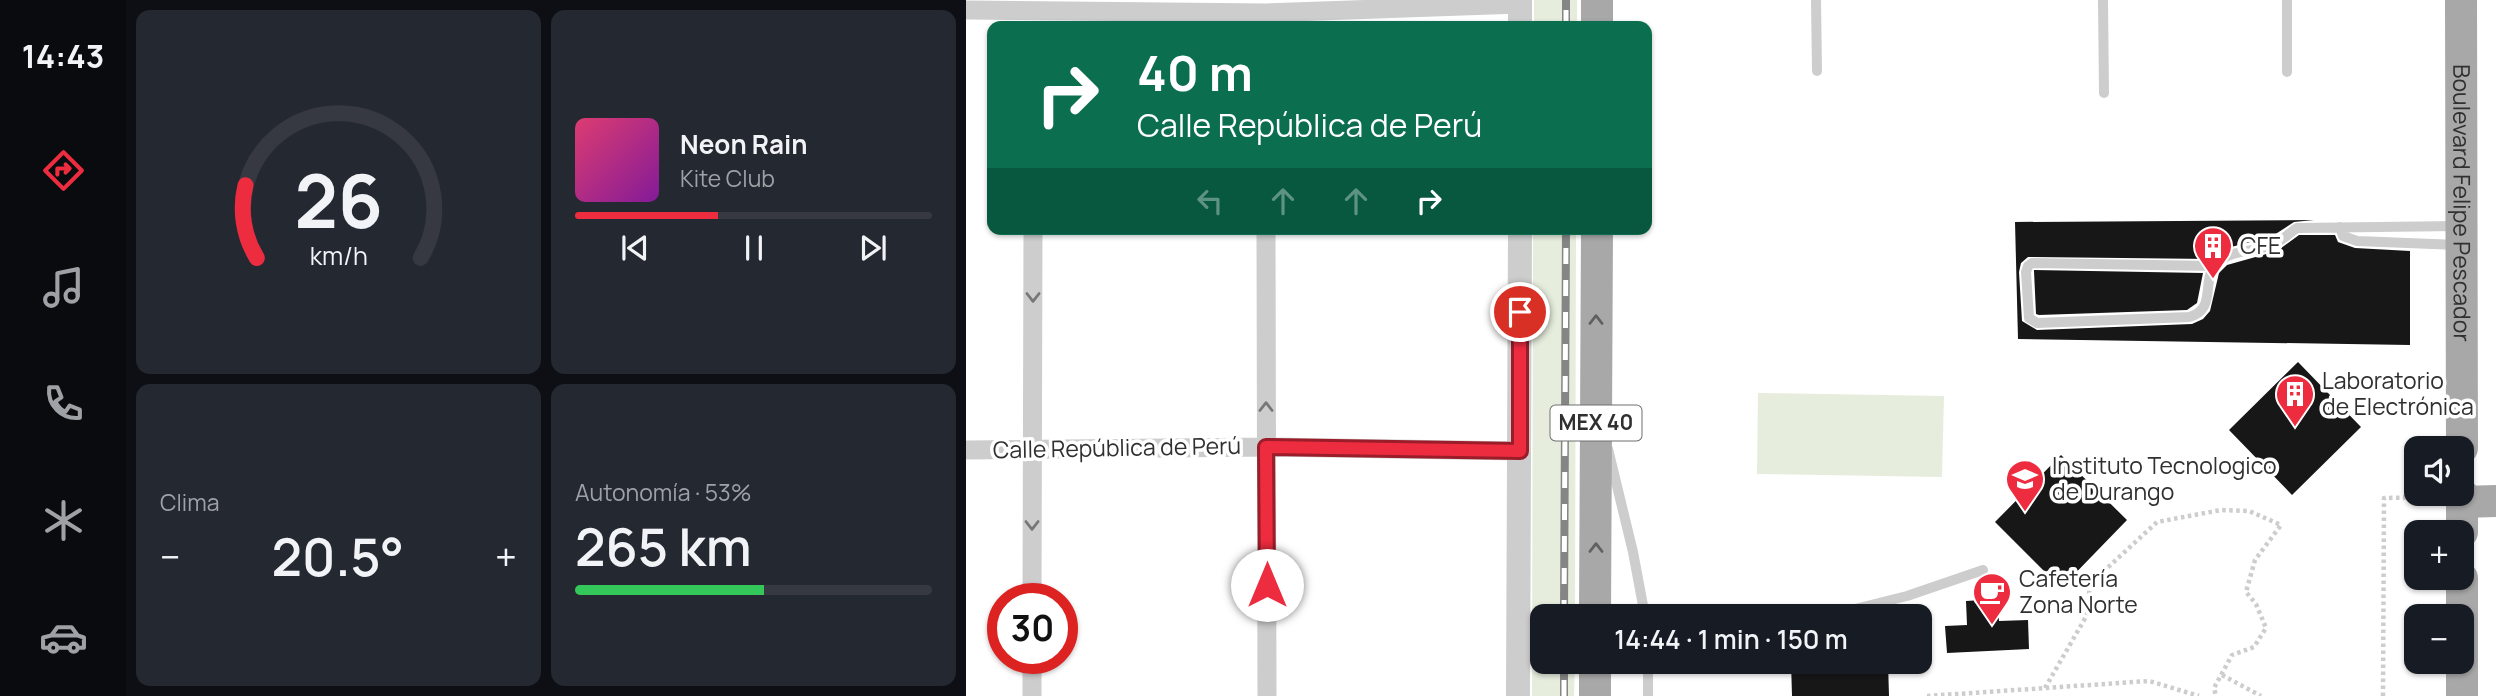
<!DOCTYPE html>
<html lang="es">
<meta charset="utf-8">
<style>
:root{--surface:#171b24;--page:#242831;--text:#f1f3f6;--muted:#9ea1a6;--line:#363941;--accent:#ed2c3f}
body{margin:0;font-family:Manrope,sans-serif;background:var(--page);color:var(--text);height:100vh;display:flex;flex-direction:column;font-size:26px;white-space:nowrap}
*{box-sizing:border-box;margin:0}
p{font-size:23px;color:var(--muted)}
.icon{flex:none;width:38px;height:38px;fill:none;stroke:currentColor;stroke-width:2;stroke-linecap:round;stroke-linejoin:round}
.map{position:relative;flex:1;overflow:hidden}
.drawer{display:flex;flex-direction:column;gap:10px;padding:10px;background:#0d0f14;width:840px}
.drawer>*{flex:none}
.guide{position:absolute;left:21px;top:21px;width:665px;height:214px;border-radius:14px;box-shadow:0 2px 5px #0004;background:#0b6e4f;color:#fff;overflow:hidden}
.fabs{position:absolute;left:1438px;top:436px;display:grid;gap:14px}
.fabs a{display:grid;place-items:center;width:70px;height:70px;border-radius:14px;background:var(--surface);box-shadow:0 2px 5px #0004;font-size:35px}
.speed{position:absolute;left:21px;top:583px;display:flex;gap:14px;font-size:35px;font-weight:700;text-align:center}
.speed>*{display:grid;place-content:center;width:91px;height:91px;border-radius:50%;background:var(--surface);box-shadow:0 2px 5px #0004;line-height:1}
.speed .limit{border:10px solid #d22;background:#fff;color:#111}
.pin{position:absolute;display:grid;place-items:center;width:60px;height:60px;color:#fff;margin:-30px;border:4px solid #fff;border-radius:50%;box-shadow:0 2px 7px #0007}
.me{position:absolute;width:77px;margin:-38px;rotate:0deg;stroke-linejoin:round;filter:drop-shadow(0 0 5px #0008)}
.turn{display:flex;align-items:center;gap:24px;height:147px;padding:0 35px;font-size:32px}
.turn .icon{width:91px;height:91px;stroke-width:2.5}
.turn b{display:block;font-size:49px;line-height:60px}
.lanes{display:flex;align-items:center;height:66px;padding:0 35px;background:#0003;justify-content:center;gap:35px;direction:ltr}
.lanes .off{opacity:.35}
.big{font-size:52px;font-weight:600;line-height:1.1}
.drawer .widget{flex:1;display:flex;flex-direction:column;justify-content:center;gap:10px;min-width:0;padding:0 24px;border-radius:14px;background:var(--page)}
.drawer .dial{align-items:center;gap:0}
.dial svg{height:182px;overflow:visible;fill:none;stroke:var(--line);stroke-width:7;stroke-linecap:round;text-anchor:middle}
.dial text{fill:var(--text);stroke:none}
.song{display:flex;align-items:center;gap:21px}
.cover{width:84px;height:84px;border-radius:10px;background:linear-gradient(135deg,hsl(340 70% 55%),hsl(290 70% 35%))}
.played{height:7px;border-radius:4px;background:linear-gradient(90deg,var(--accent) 40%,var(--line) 40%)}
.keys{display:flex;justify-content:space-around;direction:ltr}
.heat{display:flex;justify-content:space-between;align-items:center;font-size:38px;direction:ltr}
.charge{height:10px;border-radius:5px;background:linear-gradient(90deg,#34c759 53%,var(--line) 0)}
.drawer .tiles{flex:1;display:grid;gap:10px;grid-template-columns:repeat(2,1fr)}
.trip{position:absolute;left:564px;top:604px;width:402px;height:70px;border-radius:14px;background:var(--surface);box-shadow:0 2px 5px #0004;font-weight:600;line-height:70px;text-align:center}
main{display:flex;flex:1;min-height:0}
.tab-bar{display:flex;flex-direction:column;width:126px;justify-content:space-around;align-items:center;background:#090b0e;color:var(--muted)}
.tab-bar .icon{width:49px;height:49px}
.tab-bar .active{color:var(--accent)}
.tab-bar b{font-size:32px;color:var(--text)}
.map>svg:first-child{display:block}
</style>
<main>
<nav class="tab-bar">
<b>14:43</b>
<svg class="icon active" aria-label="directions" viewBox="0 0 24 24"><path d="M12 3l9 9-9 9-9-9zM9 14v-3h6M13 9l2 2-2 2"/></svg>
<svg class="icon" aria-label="music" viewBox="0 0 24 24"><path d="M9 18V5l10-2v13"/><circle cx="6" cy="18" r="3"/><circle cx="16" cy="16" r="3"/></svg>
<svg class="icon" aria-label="phone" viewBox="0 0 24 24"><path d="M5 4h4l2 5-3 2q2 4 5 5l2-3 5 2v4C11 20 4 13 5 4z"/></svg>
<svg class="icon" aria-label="climate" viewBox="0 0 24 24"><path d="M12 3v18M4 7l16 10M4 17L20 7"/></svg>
<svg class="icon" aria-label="car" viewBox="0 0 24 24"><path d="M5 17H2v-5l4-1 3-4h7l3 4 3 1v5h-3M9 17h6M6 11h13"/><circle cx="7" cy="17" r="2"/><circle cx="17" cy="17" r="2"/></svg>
</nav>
<section class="drawer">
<div class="tiles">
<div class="widget dial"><svg viewBox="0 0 100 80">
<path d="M14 69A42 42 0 1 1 86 69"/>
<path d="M14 69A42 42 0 0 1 9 37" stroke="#ed2c3f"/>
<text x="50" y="56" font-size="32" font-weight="700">26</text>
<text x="50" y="72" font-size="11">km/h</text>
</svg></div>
<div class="widget">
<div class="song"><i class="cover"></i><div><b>Neon Rain</b><p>Kite Club</p></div></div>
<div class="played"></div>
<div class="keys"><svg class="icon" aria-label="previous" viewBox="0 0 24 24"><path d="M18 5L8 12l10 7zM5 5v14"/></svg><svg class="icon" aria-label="pause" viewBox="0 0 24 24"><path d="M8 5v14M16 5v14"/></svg><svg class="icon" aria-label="next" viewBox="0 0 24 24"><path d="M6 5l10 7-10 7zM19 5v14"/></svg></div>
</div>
<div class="widget"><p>Clima</p>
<div class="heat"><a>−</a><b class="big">20.5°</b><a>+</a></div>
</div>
<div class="widget"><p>Autonomía · 53%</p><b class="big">265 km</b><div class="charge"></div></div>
</div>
</section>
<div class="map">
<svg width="1530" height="696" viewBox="0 0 1530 696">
<rect width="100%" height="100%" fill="#fff"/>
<!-- green -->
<path fill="#e6eddd" d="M568,0H611V26H568Z
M567,229H610L609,616H576V662H609L608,696H566Z
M792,393L978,396L976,477L791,474Z"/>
<!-- building -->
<path fill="#171717" d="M1348,220L1328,222L1305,237L1261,248L1245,259L1062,257L1055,263L1053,272L1056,321L1071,330L1226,324L1237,319L1244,311L1253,273L1261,265L1311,251L1333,235H1369L1372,242L1389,248L1444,251V345L1052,339L1049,222Z
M1068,271V270L1237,273L1231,303L1221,310L1073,315L1070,314Z
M1332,362L1395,427L1326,495L1263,430Z
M1095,455L1161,520L1095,588L1029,522Z
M1032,599L1033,621L1062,620L1063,649L981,653L979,626L1001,625L1000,601Z
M825,662H922L923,696H826Z"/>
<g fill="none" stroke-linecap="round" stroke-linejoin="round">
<!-- path -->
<path stroke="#cdcdcd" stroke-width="4.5" stroke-dasharray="3.5 3.5" stroke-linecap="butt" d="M1256,675L1295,696
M1079,688L1121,615L1124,584L1191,522L1255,510L1283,511L1315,525L1289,560L1280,592L1290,604L1300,628L1288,647L1266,655L1248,688L1250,696
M961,696L1183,681L1233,696
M1417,696L1418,498L1467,497V494"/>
<!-- service -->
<path stroke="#cdcdcd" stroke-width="10" d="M850,0L851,71
M1137,0L1138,93
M1321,0V72
M1374,227L1377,236L1391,241L1492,245
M1248,266L1066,263L1062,266L1060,272L1063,318L1071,323L1223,317C1252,309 1234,280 1251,263C1265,249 1292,252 1308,244C1316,241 1323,233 1331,228L1492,226
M642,449L667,552L679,616
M861,616L941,596L1017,570
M682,696V662"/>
<!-- minor -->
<path stroke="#cdcdcd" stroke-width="19" d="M0,10L300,13L554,4
M300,229L301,696
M0,450L300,447L554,451
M66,598L67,229
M66,696V658"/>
<!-- tertiary -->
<path stroke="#cdcdcd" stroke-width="24" d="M554,0V26
M552,696L554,229"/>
<!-- primary -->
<g stroke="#a8a8a8" stroke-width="32">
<path id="s1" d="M1495,0L1496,448"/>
<path d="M631,26V0"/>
<path d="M1496,494V532"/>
<path d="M1496,502L1530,501"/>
<path d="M1496,578V696"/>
<path d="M629,616L631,229"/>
<path d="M629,696V662"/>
</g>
<defs>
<path id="rail" d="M600,26V0
M598,616L600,229
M598,696V662"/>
</defs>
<!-- rail casing -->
<use href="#rail" stroke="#858585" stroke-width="8"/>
<!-- rail -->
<use href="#rail" stroke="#fff" stroke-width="5" stroke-dasharray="16" stroke-linecap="butt"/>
</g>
<!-- one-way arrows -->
<defs><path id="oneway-chevron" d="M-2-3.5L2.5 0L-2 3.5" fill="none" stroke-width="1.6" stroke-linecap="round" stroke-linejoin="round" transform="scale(1.75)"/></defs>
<g stroke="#777">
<use href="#oneway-chevron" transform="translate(67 297) rotate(90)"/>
<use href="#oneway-chevron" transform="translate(300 407) rotate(-90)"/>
<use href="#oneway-chevron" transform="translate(66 525) rotate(90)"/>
</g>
<g stroke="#606060">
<use href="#oneway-chevron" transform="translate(630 320) rotate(-90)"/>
<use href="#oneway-chevron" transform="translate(630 548) rotate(-90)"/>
</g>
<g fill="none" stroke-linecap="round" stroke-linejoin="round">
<defs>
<path id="route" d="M301,585L300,447L554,451V312"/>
</defs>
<!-- route casing -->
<use href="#route" stroke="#9a1d29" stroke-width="18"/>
<!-- route -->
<use href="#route" stroke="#ed2c3f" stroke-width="12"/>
</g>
<!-- icons -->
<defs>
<symbol id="building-pin" viewBox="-11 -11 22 30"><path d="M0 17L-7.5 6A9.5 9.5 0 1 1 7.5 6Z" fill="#ed2c3f" stroke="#fff"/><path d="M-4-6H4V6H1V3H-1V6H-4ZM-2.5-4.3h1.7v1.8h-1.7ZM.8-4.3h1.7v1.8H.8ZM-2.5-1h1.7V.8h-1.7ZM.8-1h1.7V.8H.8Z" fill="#fff"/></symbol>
<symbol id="university-pin" viewBox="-11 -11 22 30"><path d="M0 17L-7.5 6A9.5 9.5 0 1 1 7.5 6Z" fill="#ed2c3f" stroke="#fff"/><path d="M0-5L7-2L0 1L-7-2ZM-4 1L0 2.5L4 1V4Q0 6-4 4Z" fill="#fff"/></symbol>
<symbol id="cafe-pin" viewBox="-11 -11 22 30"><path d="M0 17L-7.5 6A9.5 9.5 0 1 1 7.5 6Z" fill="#ed2c3f" stroke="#fff"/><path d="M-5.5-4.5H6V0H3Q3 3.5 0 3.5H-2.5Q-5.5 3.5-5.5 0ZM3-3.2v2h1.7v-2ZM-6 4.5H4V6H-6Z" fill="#fff"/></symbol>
</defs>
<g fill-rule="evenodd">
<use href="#building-pin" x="1225" y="224" width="44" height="60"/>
<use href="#building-pin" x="1307" y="372" width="44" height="60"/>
<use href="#university-pin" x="1037" y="457" width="44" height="60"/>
<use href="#cafe-pin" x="1004" y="570" width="44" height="60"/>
</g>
<g text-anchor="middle" stroke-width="7" stroke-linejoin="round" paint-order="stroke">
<!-- shield labels -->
<rect fill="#fff" stroke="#6e6e6e" stroke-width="2" x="584.5" y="405.5" width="91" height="35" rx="5"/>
<g font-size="21" font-weight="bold" fill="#303030">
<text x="630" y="430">MEX 40</text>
</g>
<!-- street labels -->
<g font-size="23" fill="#303030" stroke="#fff">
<text dy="8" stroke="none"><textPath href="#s1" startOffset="203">Boulevard Felipe Pescador</textPath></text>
<text transform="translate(151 448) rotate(-1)" y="8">Calle República de Perú</text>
</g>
<!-- poi labels -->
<g font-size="23" fill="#303030" stroke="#fff" text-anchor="start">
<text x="1274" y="254">CFE</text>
<text x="1356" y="389">Laboratorio<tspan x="1356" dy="26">de Electrónica</tspan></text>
<text x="1086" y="474">Instituto Tecnologico<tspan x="1086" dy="26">de Durango</tspan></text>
<text x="1053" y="587">Cafetería<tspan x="1053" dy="26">Zona Norte</tspan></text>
</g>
</g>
</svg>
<div class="fabs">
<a><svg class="icon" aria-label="sound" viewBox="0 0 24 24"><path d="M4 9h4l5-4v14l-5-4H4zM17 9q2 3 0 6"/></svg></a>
<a>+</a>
<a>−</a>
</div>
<div class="speed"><div class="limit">30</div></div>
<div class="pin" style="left:554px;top:312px;background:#d93025"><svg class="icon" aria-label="arrive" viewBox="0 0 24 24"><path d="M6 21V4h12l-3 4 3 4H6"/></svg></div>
<svg class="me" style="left:301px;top:585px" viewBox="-20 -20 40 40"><circle r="19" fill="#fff"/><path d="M0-13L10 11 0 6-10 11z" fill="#ed2c3f"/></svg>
<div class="trip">14:44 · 1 min · 150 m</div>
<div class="guide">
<div class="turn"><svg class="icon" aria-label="right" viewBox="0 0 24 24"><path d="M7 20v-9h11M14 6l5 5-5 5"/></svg><div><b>40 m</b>Calle República de Perú</div></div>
<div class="lanes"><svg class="icon off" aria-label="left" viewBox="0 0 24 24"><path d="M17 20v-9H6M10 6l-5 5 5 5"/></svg><svg class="icon off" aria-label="ahead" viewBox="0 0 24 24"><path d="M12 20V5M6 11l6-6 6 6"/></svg><svg class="icon off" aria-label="ahead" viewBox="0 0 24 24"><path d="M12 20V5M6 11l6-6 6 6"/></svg><svg class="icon" aria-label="right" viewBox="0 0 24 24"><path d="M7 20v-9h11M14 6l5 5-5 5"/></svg></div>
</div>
</div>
</main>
